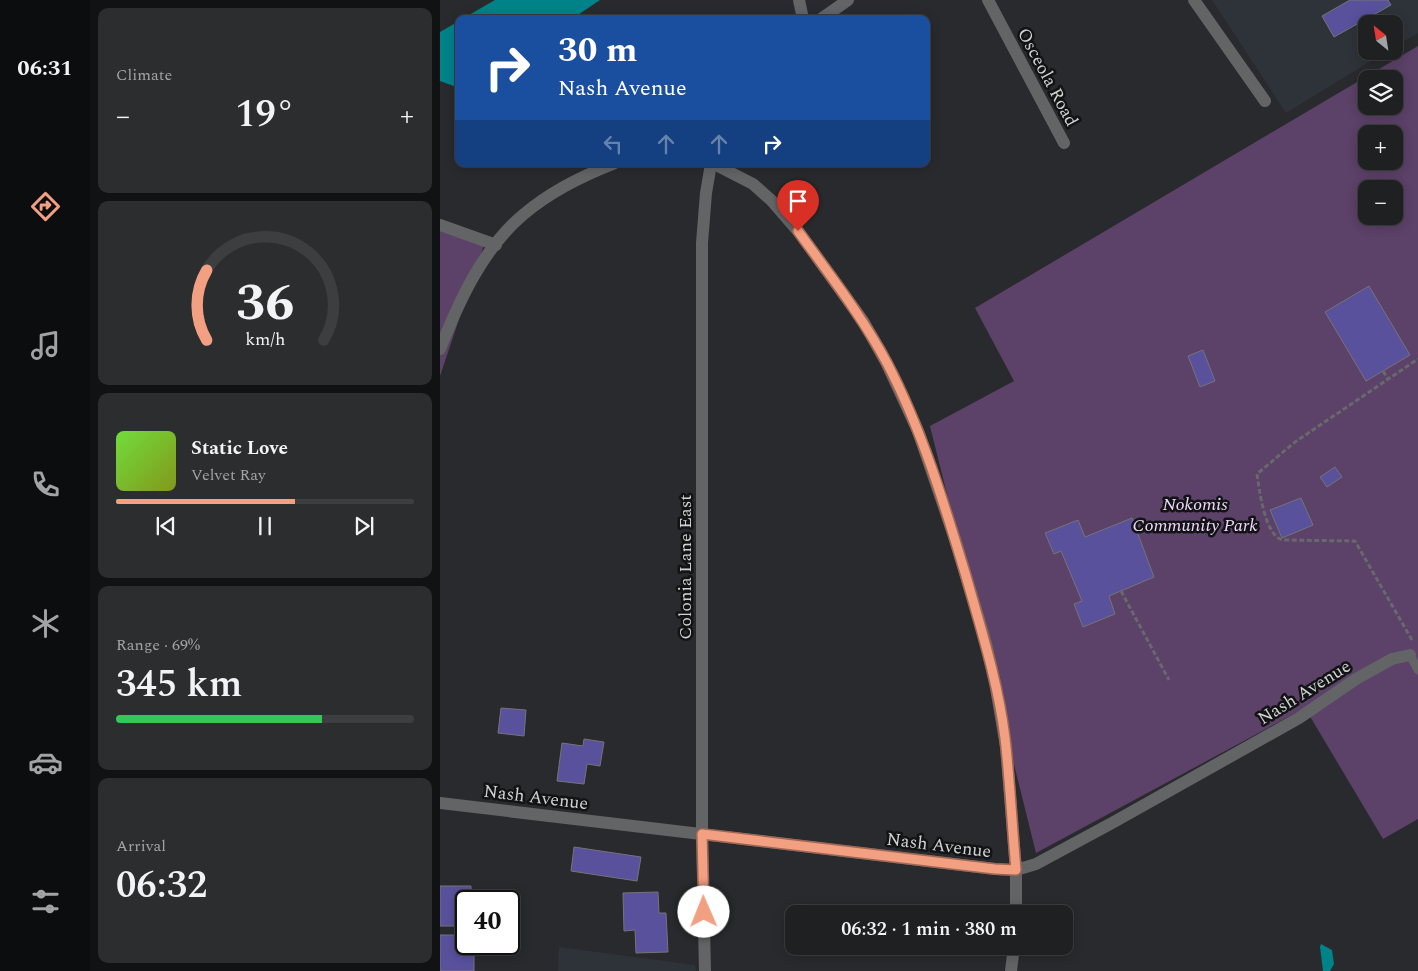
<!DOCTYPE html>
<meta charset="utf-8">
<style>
:root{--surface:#1f2022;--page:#2c2d2f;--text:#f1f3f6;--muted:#a1a3a5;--line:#3c3e40;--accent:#f3a082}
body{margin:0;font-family:Spectral,serif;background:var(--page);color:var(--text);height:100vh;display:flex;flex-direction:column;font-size:19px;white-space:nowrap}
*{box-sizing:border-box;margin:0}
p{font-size:16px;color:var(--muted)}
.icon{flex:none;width:28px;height:28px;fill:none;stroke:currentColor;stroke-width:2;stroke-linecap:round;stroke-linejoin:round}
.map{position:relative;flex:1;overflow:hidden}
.details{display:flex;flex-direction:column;gap:8px;padding:8px;background:#111213;width:350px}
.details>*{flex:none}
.banner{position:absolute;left:15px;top:15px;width:475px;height:152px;border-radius:10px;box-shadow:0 2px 12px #0003,0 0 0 1px var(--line);background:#1a4fa0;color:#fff;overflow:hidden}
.needle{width:32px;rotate:330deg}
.tools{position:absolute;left:918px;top:15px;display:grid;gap:10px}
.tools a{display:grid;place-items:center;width:45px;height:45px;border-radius:10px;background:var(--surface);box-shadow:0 2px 12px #0003,0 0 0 1px var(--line);font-size:25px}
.speed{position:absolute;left:15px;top:890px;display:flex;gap:10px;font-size:25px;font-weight:700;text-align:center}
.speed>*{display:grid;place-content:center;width:65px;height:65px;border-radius:50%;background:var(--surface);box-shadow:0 2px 12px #0003,0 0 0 1px var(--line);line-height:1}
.speed .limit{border:2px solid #111;border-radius:8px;background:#fff;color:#111}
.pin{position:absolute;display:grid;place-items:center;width:42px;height:42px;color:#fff;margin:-51px -21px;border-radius:50% 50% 50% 0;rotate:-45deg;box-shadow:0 0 5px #0007}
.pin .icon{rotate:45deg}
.me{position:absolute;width:55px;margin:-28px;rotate:359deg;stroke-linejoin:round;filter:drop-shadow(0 0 4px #0008)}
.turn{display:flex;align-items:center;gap:18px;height:105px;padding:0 20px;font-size:22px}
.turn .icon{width:65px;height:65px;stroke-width:2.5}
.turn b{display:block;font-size:35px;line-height:42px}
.lanes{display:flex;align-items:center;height:48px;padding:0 20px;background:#0003;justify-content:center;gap:25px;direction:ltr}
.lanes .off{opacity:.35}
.big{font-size:38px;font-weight:600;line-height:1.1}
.details .widget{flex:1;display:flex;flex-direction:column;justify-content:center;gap:8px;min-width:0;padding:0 18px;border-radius:10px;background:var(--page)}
.details .dial{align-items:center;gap:0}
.dial svg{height:130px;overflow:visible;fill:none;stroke:var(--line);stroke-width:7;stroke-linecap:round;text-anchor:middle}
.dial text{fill:var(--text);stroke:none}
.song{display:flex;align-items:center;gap:15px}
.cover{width:60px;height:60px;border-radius:8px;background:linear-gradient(135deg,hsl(100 70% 55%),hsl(70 70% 35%))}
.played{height:5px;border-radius:2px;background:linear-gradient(90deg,var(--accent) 60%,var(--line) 60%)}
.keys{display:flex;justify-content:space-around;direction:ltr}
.heat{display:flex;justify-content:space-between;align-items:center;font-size:28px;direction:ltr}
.charge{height:8px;border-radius:4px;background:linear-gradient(90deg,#34c759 69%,var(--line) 0)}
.trip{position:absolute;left:345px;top:905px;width:288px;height:50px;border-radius:10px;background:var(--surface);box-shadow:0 2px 12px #0003,0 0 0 1px var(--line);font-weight:600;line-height:50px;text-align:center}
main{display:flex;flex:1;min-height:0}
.dock{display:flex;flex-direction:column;width:90px;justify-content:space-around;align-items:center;background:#0c0d0e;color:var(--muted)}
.dock .icon{width:35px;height:35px}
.dock .on{color:var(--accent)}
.dock b{font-size:22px;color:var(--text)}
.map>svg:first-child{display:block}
</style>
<main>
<nav class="dock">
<b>06:31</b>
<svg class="icon on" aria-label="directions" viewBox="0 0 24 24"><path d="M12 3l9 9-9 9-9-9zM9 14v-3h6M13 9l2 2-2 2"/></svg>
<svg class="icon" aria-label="music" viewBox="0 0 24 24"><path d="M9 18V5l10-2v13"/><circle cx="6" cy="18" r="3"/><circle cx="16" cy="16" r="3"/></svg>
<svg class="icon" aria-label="phone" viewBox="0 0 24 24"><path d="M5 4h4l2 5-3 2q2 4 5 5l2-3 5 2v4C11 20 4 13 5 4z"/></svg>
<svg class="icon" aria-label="climate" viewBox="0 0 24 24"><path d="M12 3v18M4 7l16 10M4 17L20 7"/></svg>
<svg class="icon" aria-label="car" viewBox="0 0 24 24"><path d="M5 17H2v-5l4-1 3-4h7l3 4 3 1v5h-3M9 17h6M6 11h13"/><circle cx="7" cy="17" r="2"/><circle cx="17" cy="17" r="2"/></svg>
<svg class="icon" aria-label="filters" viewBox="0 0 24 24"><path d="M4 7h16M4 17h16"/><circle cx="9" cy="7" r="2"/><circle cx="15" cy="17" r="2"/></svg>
</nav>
<section class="details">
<div class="widget"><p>Climate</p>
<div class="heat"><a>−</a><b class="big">19°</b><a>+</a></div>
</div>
<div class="widget dial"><svg viewBox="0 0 100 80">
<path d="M14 69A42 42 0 1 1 86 69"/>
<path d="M14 69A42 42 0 0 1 14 26" stroke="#f3a082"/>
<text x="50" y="56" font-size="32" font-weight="700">36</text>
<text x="50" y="72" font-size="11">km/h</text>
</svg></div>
<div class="widget">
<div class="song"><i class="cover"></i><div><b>Static Love</b><p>Velvet Ray</p></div></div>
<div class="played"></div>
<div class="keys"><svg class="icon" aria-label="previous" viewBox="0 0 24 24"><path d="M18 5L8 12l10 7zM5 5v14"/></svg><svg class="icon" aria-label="pause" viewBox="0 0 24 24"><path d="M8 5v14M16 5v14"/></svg><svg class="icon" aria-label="next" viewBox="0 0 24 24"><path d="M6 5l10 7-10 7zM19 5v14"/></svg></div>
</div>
<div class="widget"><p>Range · 69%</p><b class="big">345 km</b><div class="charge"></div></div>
<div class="widget"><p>Arrival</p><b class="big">06:32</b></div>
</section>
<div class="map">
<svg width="978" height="971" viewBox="0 0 978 971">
<rect width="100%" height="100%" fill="#292a2d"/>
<!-- built -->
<path fill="#2e333a" d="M772,0H978V33L954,47V24H926V51H947L846,113Z
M119,947L255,965L256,971H118Z"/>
<!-- green -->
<path fill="#5c4168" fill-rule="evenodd" d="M978,46V819L943,839L865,708L596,853L490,426L574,381L535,308ZM926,79H954V106H926ZM926,134H954V161H926ZM926,189H954V216H926Z
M0,229L44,245L0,376Z"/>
<!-- water -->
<path fill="#008289" d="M55,0H160L132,19H22Z
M19,21V88L0,81V32Z
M881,944L892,950L894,964L890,971H883L880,947Z"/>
<!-- building -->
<path fill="#59519c" stroke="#747477" d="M910,0H948L951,5L894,37L882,16Z
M929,286L970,355L926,381L885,312Z
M763,350L775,381L760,387L748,356Z
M895,467L902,477L887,487L880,477Z
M861,498L873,525L842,538L830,510Z
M692,518L714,577L669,596L675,614L643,627L634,604L642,601L621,551L614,554L605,533L638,520L645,537Z
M61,708L86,710L84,736L58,733Z
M144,739L164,742L160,766L147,764L144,784L117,781L122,743L143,746Z
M134,847L201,857L197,881L131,871Z
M0,886H31V901H26V926H0Z
M218,892L219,913H226L228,952L196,953L195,930L184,931L183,893Z
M0,935H26V944H34V971H0Z"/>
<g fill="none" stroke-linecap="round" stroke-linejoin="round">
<!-- path -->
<path stroke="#68696c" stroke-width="3" stroke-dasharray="5 2.5" stroke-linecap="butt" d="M943,371L948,379
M681,591L729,680
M972,640L915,541L844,540C825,539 819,488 817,474L855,442L978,359"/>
<!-- service -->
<path stroke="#626466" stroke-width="9" d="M970,655L978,670"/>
<!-- minor -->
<path stroke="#626466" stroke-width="12" d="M359,0L363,19
M548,0L624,143
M754,0L825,101
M274,164L313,184L332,201L358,231L423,321L446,362L478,431L515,539L546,643L556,688L566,747L576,870V914
M0,225L56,245
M0,349C19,301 43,248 84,214C110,192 142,176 173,164
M0,803L555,869L576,870L596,864L672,823L859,718L916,679L952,659L970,655
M571,971L574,946"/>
<!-- tertiary -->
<path stroke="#626466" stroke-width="12" d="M381,19L408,0
M265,971L262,834V243L266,193L271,164"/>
</g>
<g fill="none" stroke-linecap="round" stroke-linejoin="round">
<defs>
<path id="route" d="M264,912L262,834L555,869L576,870C572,826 570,781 565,738C558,682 541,629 526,576C504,503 482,430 447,363C422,316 389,274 358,231"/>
</defs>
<!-- route casing -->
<use href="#route" stroke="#9e6854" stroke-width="12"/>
<!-- route -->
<use href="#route" stroke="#f3a082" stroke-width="9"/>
</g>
<g text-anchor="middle" stroke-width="5" stroke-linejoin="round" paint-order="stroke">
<!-- street labels -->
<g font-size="18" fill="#d1d2d4" stroke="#121314">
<text transform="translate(608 77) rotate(62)" y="6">Osceola Road</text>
<text transform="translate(245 567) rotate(-90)" y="6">Colonia Lane East</text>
<text transform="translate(864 692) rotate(-32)" y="6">Nash Avenue</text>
<text transform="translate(96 797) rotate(7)" y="6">Nash Avenue</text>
<text transform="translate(499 845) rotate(7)" y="6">Nash Avenue</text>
</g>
<!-- park labels -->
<g font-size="18" font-style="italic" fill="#f2d8fe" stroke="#121314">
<text x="755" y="510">Nokomis<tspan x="755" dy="21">Community Park</tspan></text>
</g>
</g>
</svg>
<div class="tools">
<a><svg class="needle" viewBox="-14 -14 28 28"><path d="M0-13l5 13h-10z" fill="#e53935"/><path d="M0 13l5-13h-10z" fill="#a1a3a5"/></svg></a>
<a><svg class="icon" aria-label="layers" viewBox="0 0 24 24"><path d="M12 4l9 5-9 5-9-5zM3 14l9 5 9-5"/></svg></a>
<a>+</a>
<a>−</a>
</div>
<div class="speed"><div class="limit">40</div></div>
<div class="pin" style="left:358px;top:231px;background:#d93025"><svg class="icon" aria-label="arrive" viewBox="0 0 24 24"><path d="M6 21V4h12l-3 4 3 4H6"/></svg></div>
<svg class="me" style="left:264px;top:912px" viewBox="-20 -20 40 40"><circle r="19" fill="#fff"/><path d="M0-13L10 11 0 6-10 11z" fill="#f3a082"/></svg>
<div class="trip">06:32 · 1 min · 380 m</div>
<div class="banner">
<div class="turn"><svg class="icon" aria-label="right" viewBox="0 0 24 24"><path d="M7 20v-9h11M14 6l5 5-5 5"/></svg><div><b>30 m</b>Nash Avenue</div></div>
<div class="lanes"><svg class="icon off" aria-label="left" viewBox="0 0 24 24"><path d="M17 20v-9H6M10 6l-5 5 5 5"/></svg><svg class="icon off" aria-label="ahead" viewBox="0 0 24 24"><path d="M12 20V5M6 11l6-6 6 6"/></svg><svg class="icon off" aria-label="ahead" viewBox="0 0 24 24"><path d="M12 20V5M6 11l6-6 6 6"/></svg><svg class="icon" aria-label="right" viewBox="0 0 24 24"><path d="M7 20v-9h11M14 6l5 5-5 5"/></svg></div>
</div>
</div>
</main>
